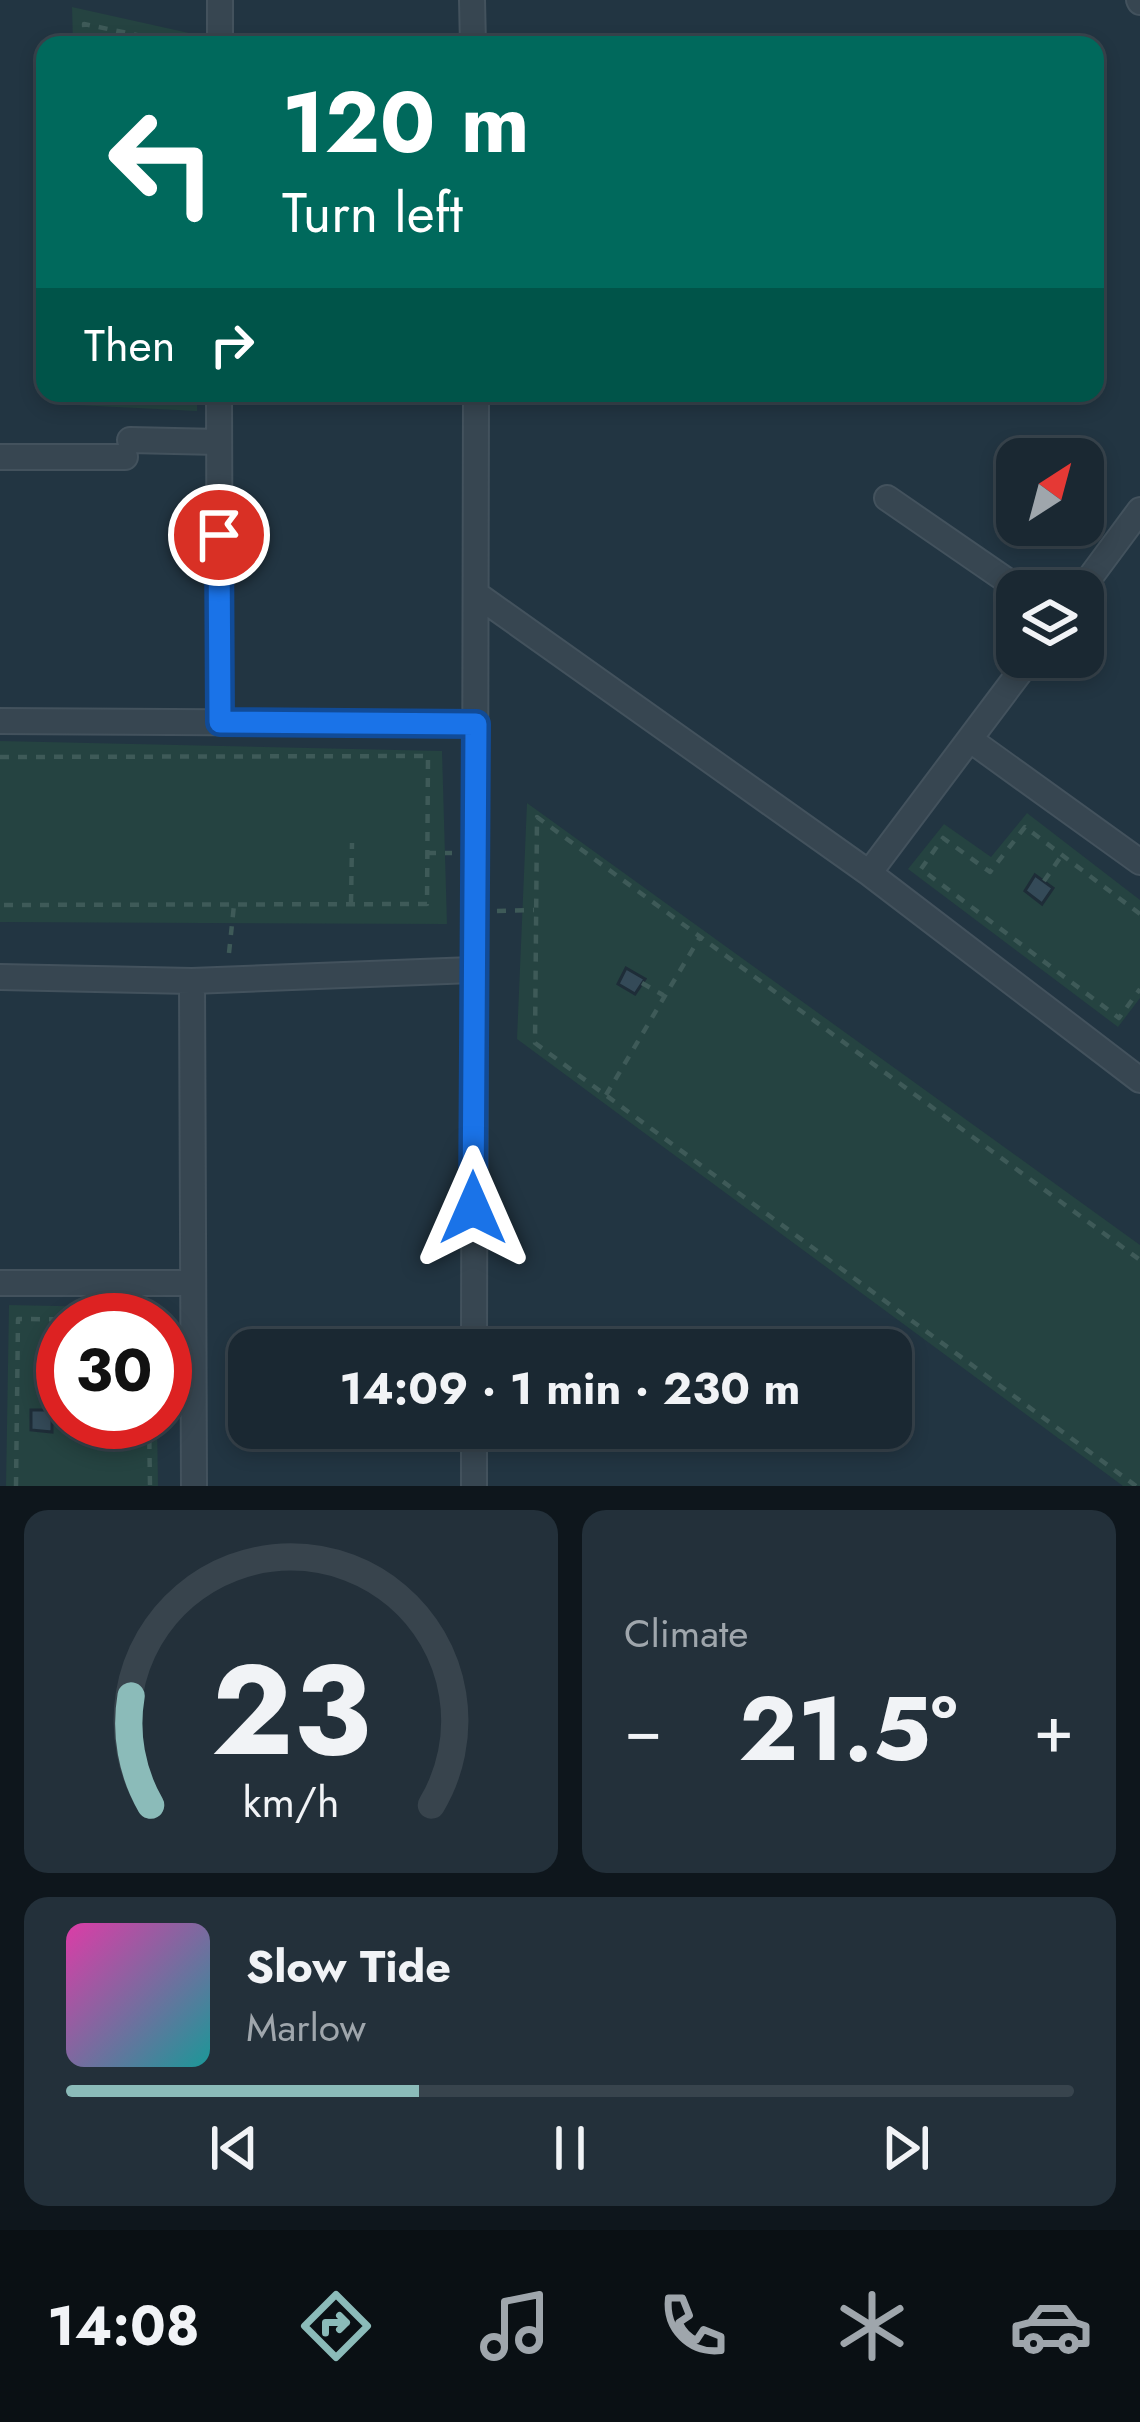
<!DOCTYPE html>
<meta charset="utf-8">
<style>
:root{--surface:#1a2832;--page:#23303a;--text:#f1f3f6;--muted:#9fa6ac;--line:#38444d;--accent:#8bbbb9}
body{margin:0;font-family:Jost,sans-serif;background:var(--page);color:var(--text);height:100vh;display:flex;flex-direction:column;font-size:45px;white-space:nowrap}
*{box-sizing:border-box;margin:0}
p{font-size:39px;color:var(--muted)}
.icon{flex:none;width:66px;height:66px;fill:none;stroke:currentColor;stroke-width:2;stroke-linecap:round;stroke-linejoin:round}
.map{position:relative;height:1486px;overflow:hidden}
.panel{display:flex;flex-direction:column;gap:24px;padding:24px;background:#0e161c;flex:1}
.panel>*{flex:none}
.hud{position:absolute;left:36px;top:36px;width:1068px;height:366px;border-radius:24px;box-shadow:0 6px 18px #0003,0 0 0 3px var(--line);background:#00695c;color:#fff;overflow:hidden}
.needle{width:78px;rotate:36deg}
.tools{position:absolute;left:996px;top:438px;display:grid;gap:24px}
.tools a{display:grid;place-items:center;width:108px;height:108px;border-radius:24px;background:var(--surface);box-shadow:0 6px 18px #0003,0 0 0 3px var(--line);font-size:60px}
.speed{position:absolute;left:36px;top:1293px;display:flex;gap:24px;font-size:60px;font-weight:700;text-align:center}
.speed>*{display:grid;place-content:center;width:156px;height:156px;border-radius:50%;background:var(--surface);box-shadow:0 6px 18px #0003,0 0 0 3px var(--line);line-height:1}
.speed .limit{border:18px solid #d22;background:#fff;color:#111}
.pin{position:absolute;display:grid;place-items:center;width:102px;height:102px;color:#fff;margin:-51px;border:6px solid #fff;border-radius:50%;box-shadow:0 3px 12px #0007}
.me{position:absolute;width:132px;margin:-66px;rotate:0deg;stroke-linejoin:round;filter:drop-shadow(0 0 9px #0008)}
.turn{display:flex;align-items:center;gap:42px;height:252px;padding:0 48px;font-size:54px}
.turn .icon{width:156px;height:156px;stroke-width:2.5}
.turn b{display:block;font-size:84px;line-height:102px}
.then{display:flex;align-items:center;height:114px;padding:0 48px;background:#0003;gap:24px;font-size:45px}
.big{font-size:90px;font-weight:700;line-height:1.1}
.panel .tile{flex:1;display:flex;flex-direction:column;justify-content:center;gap:18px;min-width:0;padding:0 42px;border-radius:24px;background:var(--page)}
.panel .dial{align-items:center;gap:0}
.dial svg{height:312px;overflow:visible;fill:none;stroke:var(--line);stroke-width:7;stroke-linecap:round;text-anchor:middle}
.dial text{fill:var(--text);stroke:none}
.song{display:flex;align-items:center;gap:36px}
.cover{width:144px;height:144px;border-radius:18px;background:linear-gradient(135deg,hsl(320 70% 55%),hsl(180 70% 35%))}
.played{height:12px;border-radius:6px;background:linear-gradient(90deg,var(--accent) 35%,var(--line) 35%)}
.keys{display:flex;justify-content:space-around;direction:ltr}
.heat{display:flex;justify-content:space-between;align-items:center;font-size:66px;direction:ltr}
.panel .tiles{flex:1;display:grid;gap:24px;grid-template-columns:1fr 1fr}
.tile:last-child{grid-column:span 2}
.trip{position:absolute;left:228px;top:1329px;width:684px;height:120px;border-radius:24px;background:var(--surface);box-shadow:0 6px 18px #0003,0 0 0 3px var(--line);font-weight:700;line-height:120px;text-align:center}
.tabs{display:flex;height:192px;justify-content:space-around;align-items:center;background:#0a1014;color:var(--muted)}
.tabs .icon{width:84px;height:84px}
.tabs .on{color:var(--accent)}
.tabs b{font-size:54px;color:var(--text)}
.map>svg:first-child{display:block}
</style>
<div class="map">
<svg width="1140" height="1486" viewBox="0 0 1140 1486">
<rect width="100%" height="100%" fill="#223542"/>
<!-- green -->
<path fill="#254341" d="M72,7L198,35V45H73Z
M76,393H197V411L76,405Z
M0,741L442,751L447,924L0,922Z
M527,803L1140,1245V1486H1123L517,1039Z
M1027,813L1140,900V998L1118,1027L908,869L944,824L991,857Z
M9,1305L155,1308V1320H63V1422H157L158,1486H6Z"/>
<!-- building -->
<path fill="#344a58" stroke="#1e2d38" stroke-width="3" d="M1035,875L1053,888L1042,904L1025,891Z
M626,968L645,979L635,994L618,984Z
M31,1410H52V1432L31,1430Z"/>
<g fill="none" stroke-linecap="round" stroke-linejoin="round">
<defs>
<path id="street" d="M472,0L473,45
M1139,0L1140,2
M220,45V0
M219,393L220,722
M130,440L219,442
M0,457H125
M887,498L1022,591
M1080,591L1140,510
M476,594L869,873L1140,1080
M0,721L476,724
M972,741L1140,862
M869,873L1026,664
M0,977L192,981L472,970
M192,981L194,1486
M0,1283H193
M474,1350L476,393
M474,1428V1486"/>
</defs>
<!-- street casing -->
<use href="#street" stroke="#43525d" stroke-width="28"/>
<!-- path -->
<path stroke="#3e5a58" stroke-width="4.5" stroke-dasharray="9 9" stroke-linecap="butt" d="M85,45L84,24L185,45
M87,393V399L185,401V393
M0,757L428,756L427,904L0,905
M427,853H452
M1044,881L1062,855
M351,903L352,843
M497,911L534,910
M1140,914L1025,827L990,872L943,838L921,869L1119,1018L1140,989
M229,953L234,905
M642,983L663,995
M606,1095L700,937
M149,1422L150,1486
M16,1486L18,1319L148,1320
M1136,1486L535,1043L537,817L1140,1260"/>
<!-- street -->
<use href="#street" stroke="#374651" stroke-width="24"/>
</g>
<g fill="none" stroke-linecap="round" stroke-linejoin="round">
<defs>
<path id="route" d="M219,535L220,722L476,724L473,1208"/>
</defs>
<!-- route casing -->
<use href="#route" stroke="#114b97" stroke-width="30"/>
<!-- route -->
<use href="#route" stroke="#1a73e8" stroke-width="21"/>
</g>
</svg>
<div class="tools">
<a><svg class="needle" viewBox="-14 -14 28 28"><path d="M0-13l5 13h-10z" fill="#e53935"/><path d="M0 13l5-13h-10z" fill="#9fa6ac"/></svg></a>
<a><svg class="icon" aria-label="layers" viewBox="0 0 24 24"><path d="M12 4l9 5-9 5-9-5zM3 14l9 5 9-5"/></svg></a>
</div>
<div class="speed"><div class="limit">30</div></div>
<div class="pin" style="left:219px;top:535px;background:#d93025"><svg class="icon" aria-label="arrive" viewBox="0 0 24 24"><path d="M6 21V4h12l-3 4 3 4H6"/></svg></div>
<svg class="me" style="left:473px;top:1208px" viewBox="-20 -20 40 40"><path d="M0-17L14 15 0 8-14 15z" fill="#1a73e8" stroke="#fff" stroke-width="4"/></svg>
<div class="trip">14:09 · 1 min · 230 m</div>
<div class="hud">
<div class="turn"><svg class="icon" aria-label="left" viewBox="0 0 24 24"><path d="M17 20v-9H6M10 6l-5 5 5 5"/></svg><div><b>120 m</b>Turn left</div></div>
<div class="then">Then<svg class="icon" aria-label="right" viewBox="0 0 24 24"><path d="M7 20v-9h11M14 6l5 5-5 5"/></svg></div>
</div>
</div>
<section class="panel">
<div class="tiles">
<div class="tile dial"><svg viewBox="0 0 100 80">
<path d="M14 69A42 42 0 1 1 86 69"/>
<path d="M14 69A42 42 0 0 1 9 41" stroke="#8bbbb9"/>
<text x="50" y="56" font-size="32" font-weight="700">23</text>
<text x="50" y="72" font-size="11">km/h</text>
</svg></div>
<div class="tile"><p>Climate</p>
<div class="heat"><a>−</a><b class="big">21.5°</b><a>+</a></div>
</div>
<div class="tile">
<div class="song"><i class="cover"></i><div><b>Slow Tide</b><p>Marlow</p></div></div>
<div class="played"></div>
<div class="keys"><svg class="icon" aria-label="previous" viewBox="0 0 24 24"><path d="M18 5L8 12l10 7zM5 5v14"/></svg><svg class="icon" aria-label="pause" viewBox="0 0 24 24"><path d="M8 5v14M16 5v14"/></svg><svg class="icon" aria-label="next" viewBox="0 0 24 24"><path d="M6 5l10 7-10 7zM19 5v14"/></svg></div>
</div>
</div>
</section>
<nav class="tabs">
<b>14:08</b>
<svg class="icon on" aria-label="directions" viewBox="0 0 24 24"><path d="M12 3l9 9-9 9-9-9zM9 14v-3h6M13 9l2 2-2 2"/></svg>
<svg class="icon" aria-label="music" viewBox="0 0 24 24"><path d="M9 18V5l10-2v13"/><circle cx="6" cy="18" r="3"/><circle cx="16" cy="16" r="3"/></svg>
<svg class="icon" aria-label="phone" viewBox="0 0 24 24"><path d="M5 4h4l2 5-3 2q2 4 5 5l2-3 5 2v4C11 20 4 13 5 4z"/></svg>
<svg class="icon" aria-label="climate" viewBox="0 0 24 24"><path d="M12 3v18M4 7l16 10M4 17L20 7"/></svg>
<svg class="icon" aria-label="car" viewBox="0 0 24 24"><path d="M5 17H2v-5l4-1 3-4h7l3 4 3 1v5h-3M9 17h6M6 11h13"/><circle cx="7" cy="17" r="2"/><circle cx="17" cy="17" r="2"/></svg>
</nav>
